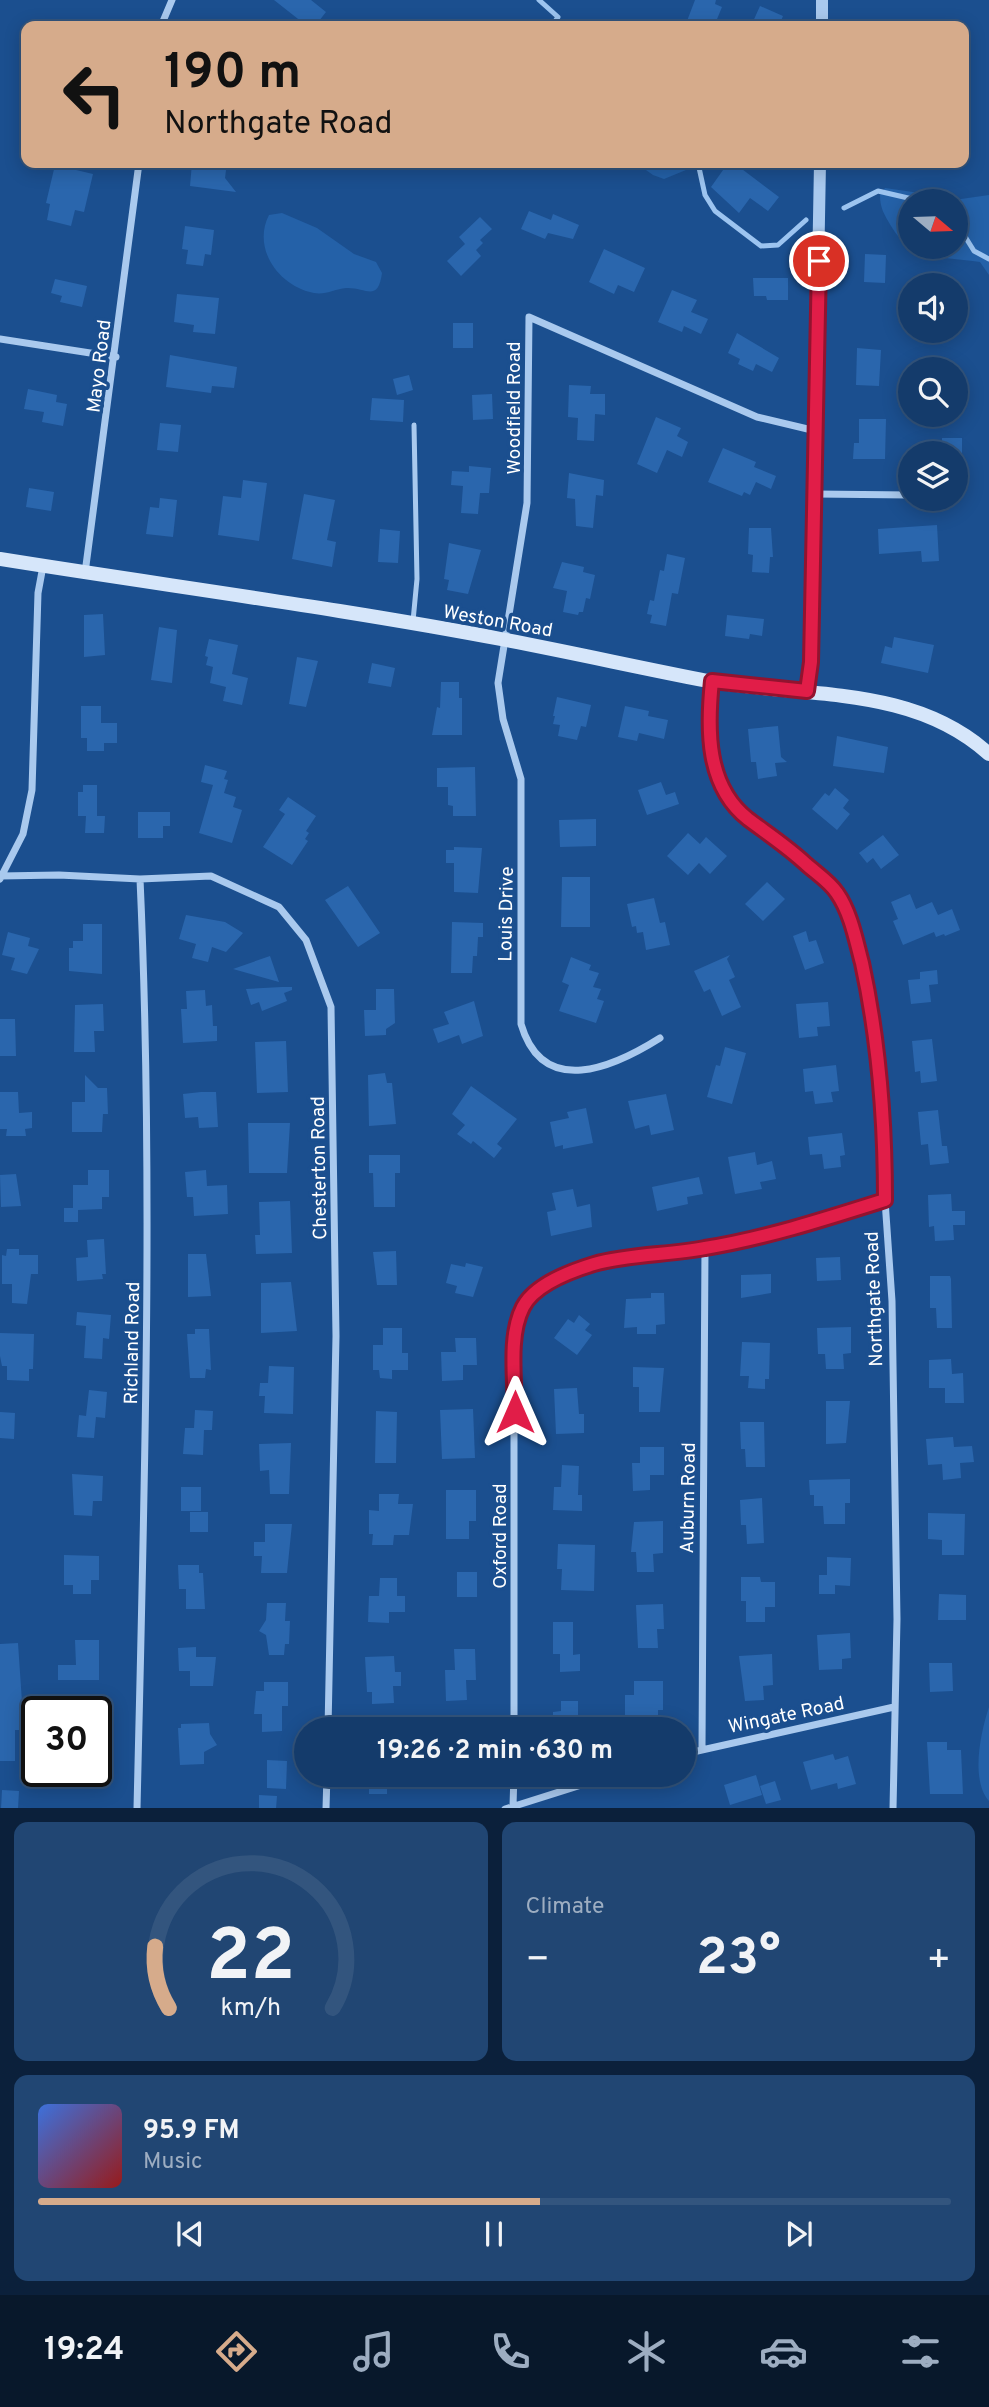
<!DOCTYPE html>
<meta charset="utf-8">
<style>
:root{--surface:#143b6b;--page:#214673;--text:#f1f3f6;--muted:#9dadc1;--line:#33557e;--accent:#d6ab8b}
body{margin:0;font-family:Overpass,sans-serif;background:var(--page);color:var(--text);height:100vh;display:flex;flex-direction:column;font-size:26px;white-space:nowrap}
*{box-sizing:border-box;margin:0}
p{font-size:23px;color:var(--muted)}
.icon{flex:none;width:38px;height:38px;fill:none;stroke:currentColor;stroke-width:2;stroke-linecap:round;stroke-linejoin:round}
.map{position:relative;height:1808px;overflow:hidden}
.panel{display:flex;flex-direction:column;gap:14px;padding:14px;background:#0b203b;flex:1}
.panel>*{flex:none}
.top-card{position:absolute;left:21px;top:21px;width:948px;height:147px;border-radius:14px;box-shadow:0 4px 18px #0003,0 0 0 2px var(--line);background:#d6ab8b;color:#111;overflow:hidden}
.needle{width:46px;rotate:109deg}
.controls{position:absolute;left:898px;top:189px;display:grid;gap:14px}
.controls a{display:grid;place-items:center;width:70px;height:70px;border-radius:50%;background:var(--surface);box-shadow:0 4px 18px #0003,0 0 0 2px var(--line);font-size:35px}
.speed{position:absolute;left:21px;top:1696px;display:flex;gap:14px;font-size:35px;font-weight:700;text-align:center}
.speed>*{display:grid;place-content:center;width:91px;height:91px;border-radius:50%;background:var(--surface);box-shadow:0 4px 18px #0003,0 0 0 2px var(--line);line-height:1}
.speed .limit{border:4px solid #111;border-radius:10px;background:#fff;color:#111}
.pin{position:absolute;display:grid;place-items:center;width:60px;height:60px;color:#fff;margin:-30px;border:4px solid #fff;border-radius:50%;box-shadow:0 2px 7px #0007}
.me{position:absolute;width:77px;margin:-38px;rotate:0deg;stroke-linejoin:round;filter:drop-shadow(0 0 5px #0008)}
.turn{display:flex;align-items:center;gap:24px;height:147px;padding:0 28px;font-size:32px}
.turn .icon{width:91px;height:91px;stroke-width:2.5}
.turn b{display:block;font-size:49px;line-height:60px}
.big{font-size:52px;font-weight:700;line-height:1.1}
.panel .widget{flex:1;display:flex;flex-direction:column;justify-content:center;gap:10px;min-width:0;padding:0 24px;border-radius:14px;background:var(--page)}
.panel .dial{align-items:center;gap:0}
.dial svg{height:182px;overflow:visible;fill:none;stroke:var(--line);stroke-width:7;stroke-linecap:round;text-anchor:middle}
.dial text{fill:var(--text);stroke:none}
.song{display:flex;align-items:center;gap:21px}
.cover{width:84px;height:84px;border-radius:10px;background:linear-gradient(135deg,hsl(220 70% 55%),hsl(0 70% 35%))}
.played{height:7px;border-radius:4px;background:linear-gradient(90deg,var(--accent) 55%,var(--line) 55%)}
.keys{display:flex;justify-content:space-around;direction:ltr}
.heat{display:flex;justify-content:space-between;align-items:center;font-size:38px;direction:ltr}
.panel .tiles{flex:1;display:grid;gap:14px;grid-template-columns:1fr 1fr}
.widget:last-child{grid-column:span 2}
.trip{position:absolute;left:294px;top:1717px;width:402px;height:70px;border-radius:35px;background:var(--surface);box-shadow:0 4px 18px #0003,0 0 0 2px var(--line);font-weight:700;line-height:70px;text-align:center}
.tabs{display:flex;height:112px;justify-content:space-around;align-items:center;background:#08182b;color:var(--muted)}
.tabs .icon{width:49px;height:49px}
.tabs .selected{color:var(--accent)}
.tabs b{font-size:32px;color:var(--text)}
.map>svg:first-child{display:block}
</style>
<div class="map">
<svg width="989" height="1809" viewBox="0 0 989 1809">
<rect width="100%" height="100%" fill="#1b4f8f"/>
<!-- green -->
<path fill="#2461a8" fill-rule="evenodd" d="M636,163H703L664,179L653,175Z
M885,188L961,199L989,195V275L980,262C944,257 911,260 891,226C884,214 880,208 880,195ZM910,201H956V247H910Z
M282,213L317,228L354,254L376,262L382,273C378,303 366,287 346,288C335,289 326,295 314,293C278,286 252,248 269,215Z
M989,1707V1801C970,1780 981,1731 989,1707Z"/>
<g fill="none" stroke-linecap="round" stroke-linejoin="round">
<!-- stream -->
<path stroke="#9cc4f0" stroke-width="5" d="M539,0L558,17L552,26
M698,163L705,195L715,211L761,246L778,245L806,220
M844,208L878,191L921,201
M956,222L974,251L989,259"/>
</g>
<!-- building -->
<path fill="#2a66ad" d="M274,0H311L326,12L315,26H307Z
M695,0H716L715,4L722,7L715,24L702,19L699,26L687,21Z
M760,6L783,16L779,26H751Z
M192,163H210V168L226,170L225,178L236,192L190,186Z
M728,163H734L779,197L768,211L750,198L739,213L711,187Z
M55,165L93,174L84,212L75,210L71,226L47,220L50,204L46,203Z
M529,211L551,220L553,214L579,225L573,239L548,233L545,239L521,229Z
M480,217L492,229L480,240L483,243L476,250L481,256L461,276L447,261L465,244L459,237Z
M185,226L214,230L211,255L205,254L203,266L186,264L188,250L182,249Z
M604,249L645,268L634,292L618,285L614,294L589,282Z
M865,254L886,255L885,283L864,282Z
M753,278H788V300H767L766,296H754Z
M55,279L87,286L82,307L60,302L62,296L51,293Z
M672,290L697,300L691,312L708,319L701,334L684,326L682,332L658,322Z
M177,294L219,298L215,334L193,332L194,325L174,322Z
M453,323H473V348H453Z
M737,333L779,358L772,372L756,364L753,371L738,364L740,359L728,353Z
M857,348L881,350L879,386L856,385Z
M170,355L237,367L234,388L212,386L211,393L166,387Z
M409,375L413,390L397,395L393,379Z
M569,385L591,386L590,394H605V415L595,414L594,441L577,440L578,418L568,417Z
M28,389L57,395L56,402L67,404L63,426L42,422L44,412L24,409Z
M492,394L493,419L473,420L472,395Z
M372,398L404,400L403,422L370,420Z
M656,417L681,428L677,436L688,442L682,457L667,450L657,473L637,464Z
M859,419H886L885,459H853L854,443H859Z
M160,423L181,425L178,452L157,450Z
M942,438H962V453H942Z
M723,448L756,462L754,467L776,476L771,489L756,482L750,495L744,492L742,496L708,482Z
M469,466L491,468L489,493H480L478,514L461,513L463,486L451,485L452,471L469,472Z
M569,473L604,480L603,496L596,495L593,528L576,526L575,499L567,498Z
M243,480L267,483L259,541L218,535L223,496L241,498Z
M29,488L54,492L51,511L26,507Z
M304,494L335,500L327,540L336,542L332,567L292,559Z
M160,498L177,500L173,537L146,534L150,507L159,508Z
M937,525L939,561L922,562L921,551L879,554L878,529Z
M749,528H771L773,557H770L769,573L752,572L753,555L748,554Z
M380,529L400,531L398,563L378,562Z
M449,543L481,550L468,594L447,590L449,580L444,579Z
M667,554L685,558L678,594L672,593L666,626L650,623L652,615L647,614L650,600L654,601L660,570L664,571Z
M562,562L584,567L583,572L595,575L590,599L586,598L583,612H579L578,615L563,612L567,591L553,588Z
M103,614L105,655L84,657V615Z
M727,615L764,619L762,636L750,634L749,639L725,636Z
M159,627L177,630L172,683L151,680Z
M894,637L934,645L928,673L881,663L885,646L892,648Z
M209,639L238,645L232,674L248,678L242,705L223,701L226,687L210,683L213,667L206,665L208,657L205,656Z
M297,657L318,661L306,707L289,704Z
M372,663L395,668L391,687L368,683Z
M441,682H459V698H462V735H432L437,707L440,708Z
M557,697L591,705L586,727L581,726L577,740L558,736L560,725L553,724L555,716H553Z
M81,706H101V723H117V743H104V751H87V738H81Z
M625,706L649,711L648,716L668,720L664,739L639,733L637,741L618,737Z
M778,726L781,757L787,762L775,763L777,776L758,779L756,762H751L748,729Z
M837,736L888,747L884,773L833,766Z
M205,765L227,771L224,779L228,780L224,793L236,797L233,807L242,810L232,843L199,833L213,785L201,782Z
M475,767L476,816H453V806L448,805V787H437V768Z
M661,782L666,795L675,792L679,804L647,815L638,790Z
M83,785H97V816H105L104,833H85L86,816H78V792H83Z
M835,788L849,800L843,808L850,814L837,830L812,809L825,793L829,796Z
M288,797L316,816L306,831L309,833L305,839L308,841L292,865L263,847L285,814L279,810Z
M138,812H170V826H163V838H138Z
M596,819V846L560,847L559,820Z
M688,833L700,844L706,837L727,856L710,874L699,863L688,875L667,856Z
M883,835L899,855L881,869L873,858L867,863L859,853Z
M454,847L482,848L478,893L454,892V863H446V850H454Z
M562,877H590V927H561Z
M767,882L785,899L763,921L745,904Z
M348,886L380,933L358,947L325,900Z
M910,894L916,909L932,902L938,915L952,909L960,930L945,936L944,934L936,937L934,932L903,945L893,921L898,919L891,902Z
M654,898L660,923L665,922L670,945L646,950L643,932L637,933L636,926L632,927L627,904Z
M186,915L225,922L243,933L226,952L212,947L208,962L192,958L196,944L179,939Z
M452,922L483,923V937H478L477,956H473L472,973H451Z
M83,924H102V974L69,971V948H73V941H83Z
M806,931L809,942L816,940L824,963L805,970L793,936Z
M8,932L30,938L28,946L39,949L27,974L11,970L15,958L2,955Z
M730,955L727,959L735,977L729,980L741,1007L722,1016L710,989L704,992L694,971Z
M270,956L279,982L233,969Z
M571,957L591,965L589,970L599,973L593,987L601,989L597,999L604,1001L596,1023L559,1011L569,985L562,982Z
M937,970L938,984L929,985L931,1002L911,1004L908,980L920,979V972Z
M282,987H292V990L284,993L287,1001L262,1011L259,1002L251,1005L246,989Z
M376,989H394L395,1023L386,1029V1035L365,1036L364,1010H376Z
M205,990L206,1006L212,1005L213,1026H217V1041L183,1043L181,1009H187L186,991Z
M474,1001L483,1036L462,1044L459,1035L438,1043L433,1029L449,1024L444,1012Z
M828,1002L830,1026L817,1027L818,1036L799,1038L796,1004Z
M103,1004L104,1031H94L95,1052H74L75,1005Z
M0,1019H15L16,1056H0Z
M932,1039L937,1081L921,1083L920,1071L915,1072L912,1041Z
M286,1041L288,1092L257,1093L255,1042Z
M725,1047L746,1053L732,1104L707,1097L716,1065L720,1066Z
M836,1065L839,1091L831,1092L833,1102L815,1104L813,1091L805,1092L803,1069Z
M385,1073L387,1083H392L396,1124L369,1126L368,1075Z
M85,1075L98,1088H107L108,1114H103L102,1132H72V1102H85Z
M471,1086L517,1119L497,1144L502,1148L494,1158L473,1141L471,1144L457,1134L465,1125L452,1114Z
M0,1092H18L19,1113L32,1112V1128L25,1129L26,1136H6L7,1129H0Z
M201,1092H216L218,1127L199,1128L198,1117L185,1118L183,1094Z
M666,1094L674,1130L651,1135L649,1125L635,1129L628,1101Z
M586,1108L593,1143L563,1149V1145L555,1147L550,1122L569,1118L567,1112Z
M938,1110L942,1146H947L949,1163L930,1165L928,1144L921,1145L918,1112Z
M248,1123H290L287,1173H249Z
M842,1133L845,1155L840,1156L841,1167L824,1169L822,1154L810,1155L808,1137Z
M755,1152L757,1165L772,1161L776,1179L760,1182L762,1189L735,1194L728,1157Z
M369,1155H400V1173H395V1207H374L373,1173H369Z
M88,1170H109V1197H102V1209L78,1210V1222H64V1208H73V1185H88Z
M206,1170L207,1186L227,1185L228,1214L194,1216L193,1197H187L185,1172Z
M16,1174L21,1206L1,1207L0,1175Z
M699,1177L703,1194L687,1197L688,1204L657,1211L652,1187Z
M573,1189L577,1207L590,1204L592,1227L551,1236L547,1212L556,1210L552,1193Z
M951,1194L952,1211H965V1225H953L954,1240L935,1241L934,1226L929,1227L928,1195Z
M290,1201L292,1253L256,1254L255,1235H260L259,1202Z
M104,1239L106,1274H102L103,1279L77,1281L76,1258L88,1257L87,1240Z
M7,1249H19V1255H38V1274H31L27,1304L12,1303V1284H2V1255L6,1256Z
M396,1251L397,1285H377L373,1252Z
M188,1254H206L211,1296L188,1297Z
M840,1257L841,1280L817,1281L816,1258Z
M466,1263L483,1267L473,1297L455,1293L457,1286L446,1283L451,1264L465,1267Z
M771,1274V1293L741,1298V1275Z
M930,1276H950L951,1279L952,1328H937L936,1308H930Z
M291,1282L297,1331L261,1333V1283Z
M651,1293H664L665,1324L656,1325V1334H637V1327L624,1328L626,1299L651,1298Z
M77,1312L111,1315L109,1339L103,1338L102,1359L84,1358L86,1326L76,1325Z
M579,1315L590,1324L585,1330L592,1335L577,1355L554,1338L568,1319L574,1323Z
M851,1327V1353L843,1354L844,1369H826L825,1354H818L817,1328Z
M383,1328H402V1353H408V1370H392V1379L380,1378L379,1370H373V1345H383Z
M195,1329H209L211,1370L206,1369L205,1378H190L187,1334H195Z
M0,1333L34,1334L33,1369H29V1381L7,1380V1366H2L0,1356Z
M455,1338H476L477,1365H463V1380L442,1381L441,1352H456Z
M742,1342L770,1343L769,1379H765V1389L748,1388L749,1376H740Z
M951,1359L952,1374L963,1373L964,1403H945V1388H929V1360Z
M269,1366L294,1367L293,1414L264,1413L265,1396H259L260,1383H268Z
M633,1367L664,1368L660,1412H639V1387H633Z
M577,1388L579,1414H584V1433L556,1434L554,1389Z
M89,1390L107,1392L105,1418L96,1417L94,1438L77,1437L79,1415L86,1416Z
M826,1401H850L846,1443L826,1444Z
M473,1409L475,1458L442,1459L440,1410Z
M195,1410L213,1411L212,1430H204L203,1455L183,1454L185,1428H194Z
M376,1411L397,1412L396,1463H375Z
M0,1412L15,1413L14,1439L0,1438Z
M740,1422H764L765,1467H746L745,1449H741Z
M953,1437L954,1447L972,1446L974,1462L960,1463L961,1478L943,1480L942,1464L928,1465L926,1439Z
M291,1443L289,1494H270L269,1470L260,1471L259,1444Z
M640,1447H664V1475H650V1490L633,1491L632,1463H640Z
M562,1465L579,1466L578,1495H582V1511L553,1510L554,1487H561Z
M72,1474L103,1476L102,1501H93L92,1516L74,1515Z
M850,1479V1503H845V1524H824L823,1506H814V1495H810L809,1480Z
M181,1487H201V1511H181Z
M446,1490H476V1521H469V1539H446Z
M379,1494H399L398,1504H413L409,1535H394L393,1545H372L373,1534H369V1510L379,1511Z
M762,1498L764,1543L747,1544L746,1525H741L740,1500Z
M190,1512H208V1532H190Z
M928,1513L965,1514L964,1555H942V1540L928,1539Z
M663,1521V1553L653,1554L654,1572H637L636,1552H631L634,1522Z
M265,1524H292L287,1573H261L262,1556H254V1542H265Z
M558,1544L595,1545L594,1591L561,1590L562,1569H557Z
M64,1555L99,1556V1580H91V1594H73V1585H64Z
M827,1557L851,1558L850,1586L835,1585V1594H819V1575H827Z
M178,1565H199V1573H203L205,1609H186V1589H179Z
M457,1572H477V1597H457Z
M741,1577H760L761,1582H775V1607H765V1622H746V1601H741Z
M380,1578H397V1596H405V1612H389V1623L368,1622L369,1596H379Z
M939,1594L966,1595V1620H938Z
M267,1603H286L285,1621H290L289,1644H285L284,1655H269L266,1635L259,1631L266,1620Z
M663,1604L664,1629H657L658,1648H638L636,1605Z
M553,1622H573V1655L580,1654V1671L560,1672V1654H553Z
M850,1633L851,1658L842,1659V1669L819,1670L817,1635Z
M75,1640H99V1680H58V1665H76Z
M18,1643L22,1702H31V1730H15V1761H0V1644Z
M196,1647V1657H216L213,1686H190V1671H179L178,1648Z
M454,1649H475L476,1680H466L467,1700L446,1701L445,1670H455Z
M772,1654L773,1685L763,1686L764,1700L745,1701L739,1656Z
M394,1656L395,1672H401V1686H393L394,1703L372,1704V1692H367L365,1657Z
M929,1663H952L953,1691L930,1692Z
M634,1681H663V1710H658V1719L625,1720V1695H634Z
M264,1682H288V1706H282V1731L262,1732V1714H254L256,1691H264Z
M561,1701H578V1729H553V1712L561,1711Z
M209,1723L210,1734L217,1745L204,1752V1764L180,1765L178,1728H181V1724Z
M927,1742H947V1750H961L963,1794H930Z
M833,1754L835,1760L848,1756L856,1784L838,1789L837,1783L811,1790L803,1762Z
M267,1760L287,1761L286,1789L267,1788Z
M369,1774H387V1794H369Z
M756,1775L762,1795L730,1805L724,1785Z
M775,1781L781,1800L766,1804L760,1786Z
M2,1790L19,1791L18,1809H1Z
M259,1795L277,1796L276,1809H259Z"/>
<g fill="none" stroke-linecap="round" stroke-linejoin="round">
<!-- service -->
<path stroke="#a9c9ee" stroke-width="5" d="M413,621L417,579L414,425"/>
<!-- minor -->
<path stroke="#a9c9ee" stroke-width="7" d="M161,26L172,0
M0,339L116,357
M815,494L910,495
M85,573L139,163
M712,682L708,718L713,764L726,795L745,817L783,843L837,893L855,936L874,1016L885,1138V1200L892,1301L897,1619L893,1809
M0,876L59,875L140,879L211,876L279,907L306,940L331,1007L336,1336L328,1729
M0,879L23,834L32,790L38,593L43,566
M660,1038C614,1067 543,1099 521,1024V779L503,719L498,683L527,503L529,317L757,417L816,431
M514,1729V1347L522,1307L537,1290L595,1264L705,1248L807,1225L885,1200
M702,1748L705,1248
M684,1754L894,1707
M513,1806L514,1774
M137,1809C144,1499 154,1189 140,879
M326,1809L327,1774
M505,1809L616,1774"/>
<!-- tertiary -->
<path stroke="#a9c9ee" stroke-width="12" d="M822,26V0
M807,691L811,662L820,163"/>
<!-- secondary -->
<path stroke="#d6e6fa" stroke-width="14" d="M0,559C168,586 339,608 506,640C574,653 641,668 708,681C803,698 912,684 989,754"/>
</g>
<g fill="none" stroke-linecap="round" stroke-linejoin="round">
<defs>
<path id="route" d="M515,1412C515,1380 508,1336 523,1307C535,1284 571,1271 594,1264C629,1254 669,1255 705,1248C766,1238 825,1219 885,1200C885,1120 879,1041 862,963C856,941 851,913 837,893C830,882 816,873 806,864C788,847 768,834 748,819C706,786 707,729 712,681L807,691L811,662L819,261"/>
</defs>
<!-- route casing -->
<use href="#route" stroke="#92132f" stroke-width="18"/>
<!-- route -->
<use href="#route" stroke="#e11d48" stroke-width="12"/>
</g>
<g text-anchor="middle" stroke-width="7" stroke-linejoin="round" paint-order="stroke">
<!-- street labels -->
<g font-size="19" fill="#fff" stroke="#1b4f8f">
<text transform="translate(98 366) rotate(-83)" y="7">Mayo Road</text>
<text transform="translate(513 408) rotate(-90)" y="7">Woodfield Road</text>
<text transform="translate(498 620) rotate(10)" y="7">Weston Road</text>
<text transform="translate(505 914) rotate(-89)" y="7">Louis Drive</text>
<text transform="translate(318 1168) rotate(-91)" y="7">Chesterton Road</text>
<text transform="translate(873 1299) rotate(-92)" y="7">Northgate Road</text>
<text transform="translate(131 1343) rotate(-89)" y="7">Richland Road</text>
<text transform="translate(687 1498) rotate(-89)" y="7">Auburn Road</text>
<text transform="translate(499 1536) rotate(-90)" y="7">Oxford Road</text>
<text transform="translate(786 1714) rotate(-12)" y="7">Wingate Road</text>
</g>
</g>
</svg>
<div class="controls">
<a><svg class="needle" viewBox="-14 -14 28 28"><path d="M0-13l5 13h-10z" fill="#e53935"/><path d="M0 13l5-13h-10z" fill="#9dadc1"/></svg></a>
<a><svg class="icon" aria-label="sound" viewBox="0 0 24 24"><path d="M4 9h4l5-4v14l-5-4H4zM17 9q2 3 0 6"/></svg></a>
<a><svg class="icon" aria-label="search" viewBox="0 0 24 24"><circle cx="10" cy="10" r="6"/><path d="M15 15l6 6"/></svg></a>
<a><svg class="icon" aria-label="layers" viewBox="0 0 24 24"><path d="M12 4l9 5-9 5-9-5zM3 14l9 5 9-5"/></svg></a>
</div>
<div class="speed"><div class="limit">30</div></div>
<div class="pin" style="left:819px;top:261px;background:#d93025"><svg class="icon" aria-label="arrive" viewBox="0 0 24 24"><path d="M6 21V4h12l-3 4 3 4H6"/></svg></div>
<svg class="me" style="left:515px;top:1412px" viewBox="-20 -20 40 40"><path d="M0-17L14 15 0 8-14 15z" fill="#e11d48" stroke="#fff" stroke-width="4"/></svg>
<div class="trip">19:26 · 2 min · 630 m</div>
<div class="top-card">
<div class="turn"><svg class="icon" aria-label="left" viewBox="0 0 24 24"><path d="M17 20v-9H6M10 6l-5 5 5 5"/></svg><div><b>190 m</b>Northgate Road</div></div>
</div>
</div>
<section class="panel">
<div class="tiles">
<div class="widget dial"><svg viewBox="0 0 100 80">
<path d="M14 69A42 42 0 1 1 86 69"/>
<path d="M14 69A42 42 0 0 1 8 42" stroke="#d6ab8b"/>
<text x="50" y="56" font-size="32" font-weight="700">22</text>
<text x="50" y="72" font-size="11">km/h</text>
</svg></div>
<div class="widget"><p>Climate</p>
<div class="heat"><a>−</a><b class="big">23°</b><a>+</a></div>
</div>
<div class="widget">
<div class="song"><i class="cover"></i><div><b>95.9 FM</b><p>Music</p></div></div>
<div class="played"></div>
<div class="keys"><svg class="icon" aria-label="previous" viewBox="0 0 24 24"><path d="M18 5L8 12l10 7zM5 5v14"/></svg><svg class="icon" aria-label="pause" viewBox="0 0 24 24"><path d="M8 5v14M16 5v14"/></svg><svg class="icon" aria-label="next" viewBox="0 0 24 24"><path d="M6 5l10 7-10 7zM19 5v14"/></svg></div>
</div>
</div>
</section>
<nav class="tabs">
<b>19:24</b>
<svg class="icon selected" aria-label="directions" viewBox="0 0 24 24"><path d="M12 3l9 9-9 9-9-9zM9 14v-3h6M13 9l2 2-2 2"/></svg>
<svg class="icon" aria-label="music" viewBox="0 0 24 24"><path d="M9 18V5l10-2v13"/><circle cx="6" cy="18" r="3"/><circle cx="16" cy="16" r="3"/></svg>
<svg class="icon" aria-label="phone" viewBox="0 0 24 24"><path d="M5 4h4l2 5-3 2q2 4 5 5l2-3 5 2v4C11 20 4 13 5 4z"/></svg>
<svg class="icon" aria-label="climate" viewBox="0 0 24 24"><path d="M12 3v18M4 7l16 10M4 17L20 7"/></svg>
<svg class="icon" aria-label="car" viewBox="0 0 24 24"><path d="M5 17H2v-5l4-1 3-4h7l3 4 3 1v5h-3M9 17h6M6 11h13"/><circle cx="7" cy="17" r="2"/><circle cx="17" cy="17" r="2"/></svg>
<svg class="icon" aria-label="filters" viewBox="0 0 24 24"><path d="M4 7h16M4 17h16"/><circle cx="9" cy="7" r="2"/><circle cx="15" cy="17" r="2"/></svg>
</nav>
